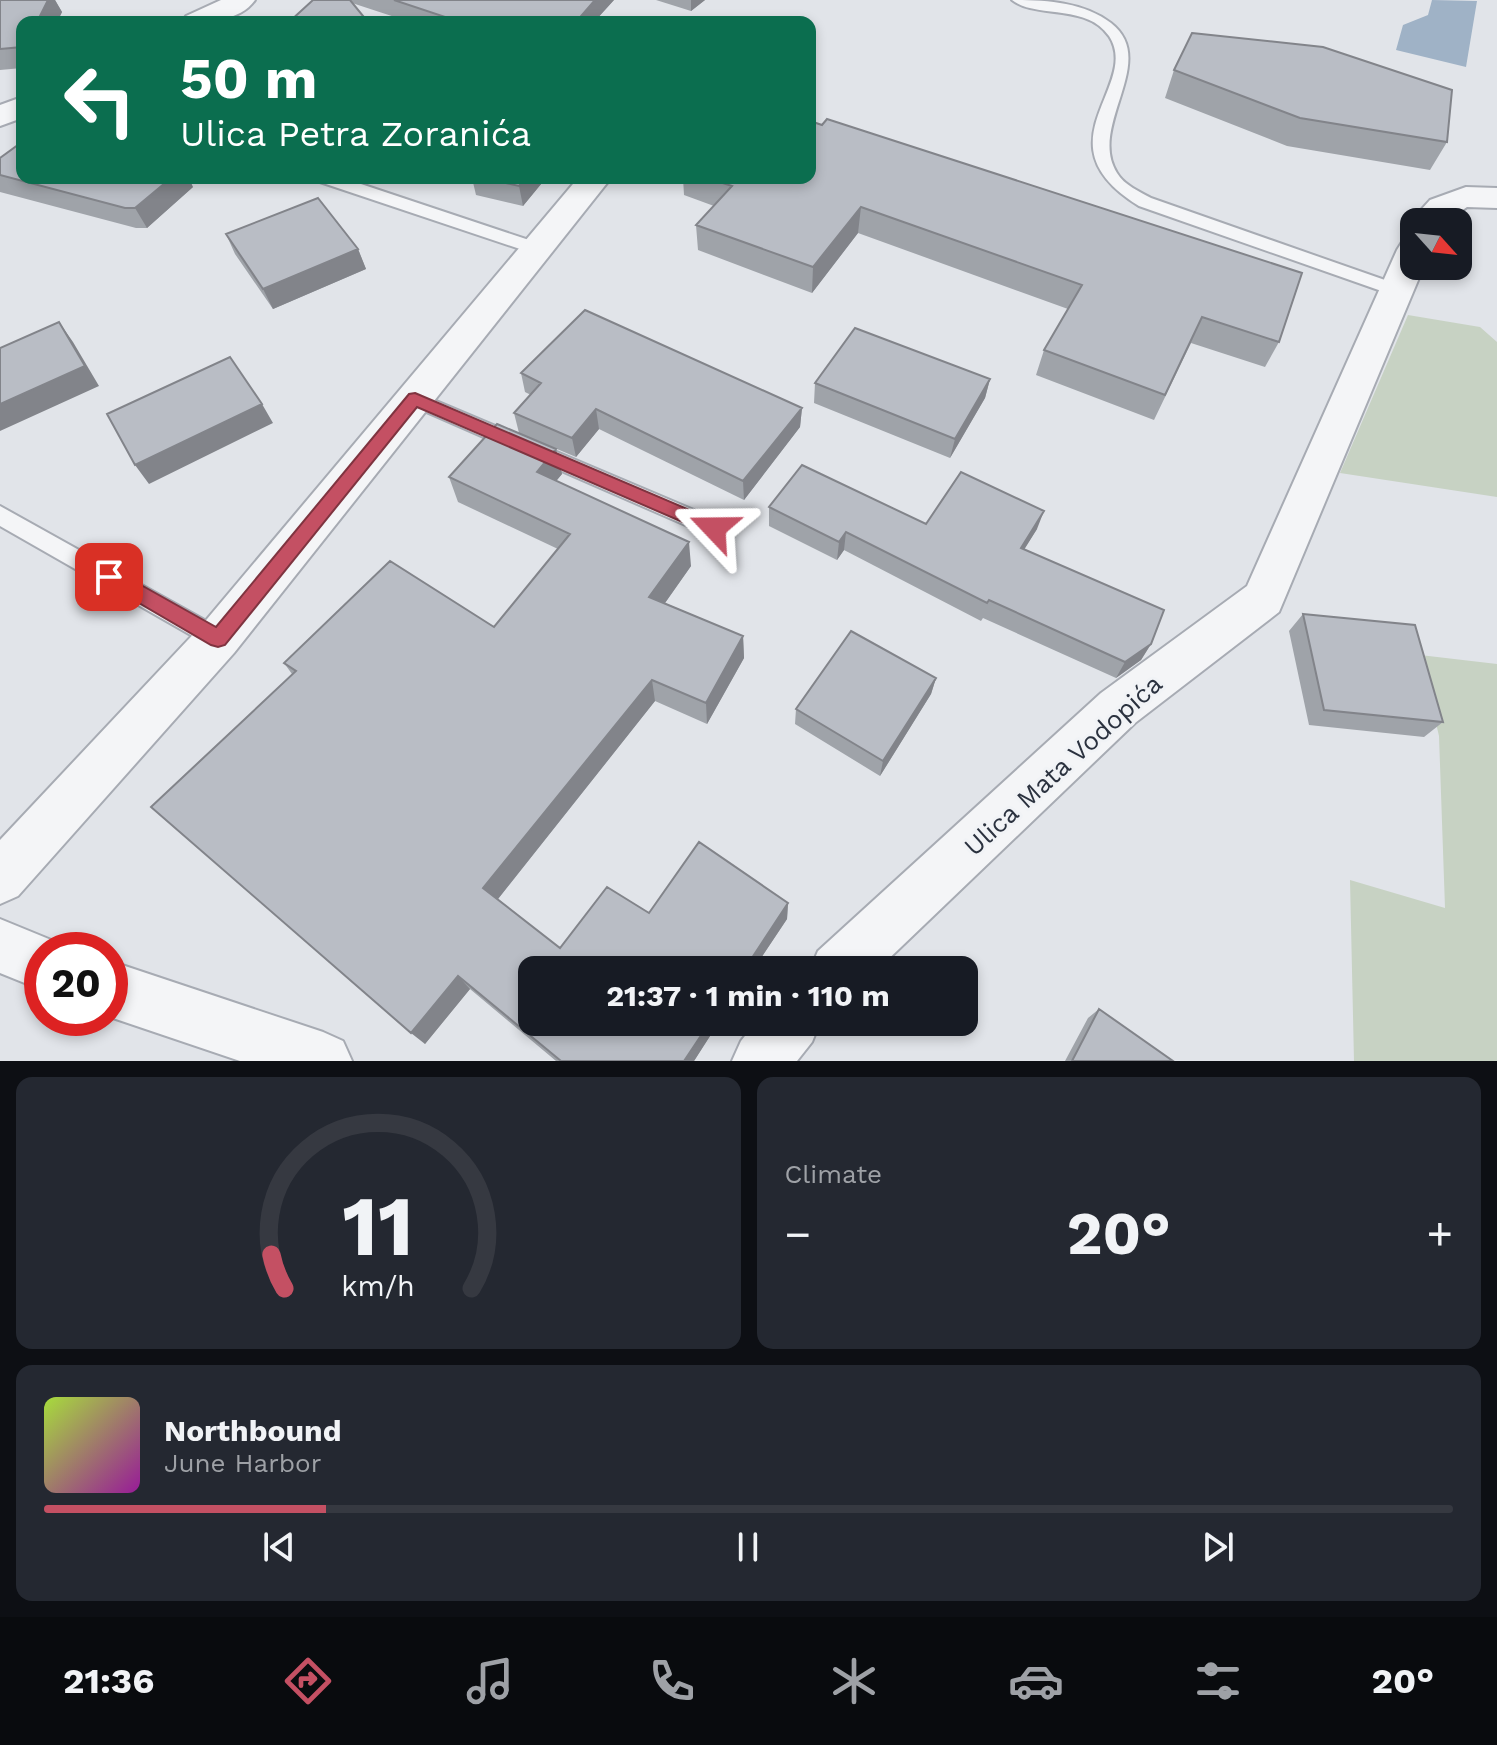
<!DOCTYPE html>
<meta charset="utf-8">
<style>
:root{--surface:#171b24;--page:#242831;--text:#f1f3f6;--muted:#9ea1a6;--line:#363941;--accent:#c45063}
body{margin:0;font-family:"Work Sans",sans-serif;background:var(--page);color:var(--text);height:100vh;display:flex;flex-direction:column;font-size:30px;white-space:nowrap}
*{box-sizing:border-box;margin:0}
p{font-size:26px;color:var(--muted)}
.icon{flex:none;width:44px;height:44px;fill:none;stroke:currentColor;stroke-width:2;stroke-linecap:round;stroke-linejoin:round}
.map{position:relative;height:1061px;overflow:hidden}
.drawer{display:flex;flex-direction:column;gap:16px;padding:16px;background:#0d0f14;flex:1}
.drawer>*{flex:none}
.top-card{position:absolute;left:16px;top:16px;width:800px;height:168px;border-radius:16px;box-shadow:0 4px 12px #0003;background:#0b6e4f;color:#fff;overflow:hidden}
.needle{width:52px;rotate:117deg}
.tools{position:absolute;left:1400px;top:208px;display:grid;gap:16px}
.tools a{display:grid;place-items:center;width:72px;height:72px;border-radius:16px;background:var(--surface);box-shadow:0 4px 12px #0003;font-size:40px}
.speed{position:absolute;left:24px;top:932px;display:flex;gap:16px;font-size:40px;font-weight:700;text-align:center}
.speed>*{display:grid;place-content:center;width:104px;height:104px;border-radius:50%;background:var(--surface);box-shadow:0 4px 12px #0003;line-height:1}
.speed .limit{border:12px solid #d22;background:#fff;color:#111}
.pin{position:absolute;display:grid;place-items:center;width:68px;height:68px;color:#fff;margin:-34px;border-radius:16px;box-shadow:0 4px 12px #0006}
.me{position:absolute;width:88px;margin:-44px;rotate:293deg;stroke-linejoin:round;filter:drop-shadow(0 0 6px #0008)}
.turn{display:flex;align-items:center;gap:28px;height:168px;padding:0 32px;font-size:36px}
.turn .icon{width:104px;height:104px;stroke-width:2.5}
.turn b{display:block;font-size:56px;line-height:68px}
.big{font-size:60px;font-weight:700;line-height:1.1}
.drawer .tile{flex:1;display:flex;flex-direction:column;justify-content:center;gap:12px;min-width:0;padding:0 28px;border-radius:16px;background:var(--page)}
.drawer .dial{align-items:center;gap:0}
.dial svg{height:208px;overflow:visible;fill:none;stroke:var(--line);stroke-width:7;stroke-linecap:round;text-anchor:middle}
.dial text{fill:var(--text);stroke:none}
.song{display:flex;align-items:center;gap:24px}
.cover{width:96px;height:96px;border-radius:12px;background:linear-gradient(135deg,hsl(80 70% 55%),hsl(300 70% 35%))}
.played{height:8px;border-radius:4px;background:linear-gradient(90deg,var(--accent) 20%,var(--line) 20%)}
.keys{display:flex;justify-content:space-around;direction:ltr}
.heat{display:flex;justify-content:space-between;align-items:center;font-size:44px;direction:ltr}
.drawer .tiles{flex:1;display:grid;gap:16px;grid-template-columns:1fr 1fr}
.tile:last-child{grid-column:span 2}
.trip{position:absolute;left:518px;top:956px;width:460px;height:80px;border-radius:16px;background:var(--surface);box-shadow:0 4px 12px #0003;font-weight:700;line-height:80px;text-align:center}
.tab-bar{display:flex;height:128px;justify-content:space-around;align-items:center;background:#090b0e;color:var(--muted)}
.tab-bar .icon{width:56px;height:56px}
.tab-bar .current{color:var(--accent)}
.tab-bar b{font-size:36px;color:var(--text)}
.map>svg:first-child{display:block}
</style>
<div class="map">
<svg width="1497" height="1061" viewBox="0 0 1497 1061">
<rect width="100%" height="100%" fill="#e1e4e9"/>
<!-- green -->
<path fill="#c7d2c3" d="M1408,315L1480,327L1497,342V497L1340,473Z
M1420,655L1497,664V1061H1354L1350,880L1445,908L1439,736Z"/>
<!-- water -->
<path fill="#9fb2c6" d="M1432,0L1477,1L1466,67L1396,50L1403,25L1428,15Z"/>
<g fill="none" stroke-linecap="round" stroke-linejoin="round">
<defs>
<path id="service" d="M1012,0C1046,0 1084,2 1111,23C1160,61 1087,126 1117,173C1124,185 1140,192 1151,198L1402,286L1405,290L1402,294H1390L1139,206C1036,143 1142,86 1109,36C1086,3 1036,19 1012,0Z
M318,178H343L541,244L544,248L541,252H529L320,182Z
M415,392L722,522L725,528L722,534L714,537L706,534L408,404L405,399L408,394Z
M0,506L226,632L230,639L226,646L218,649L210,646L0,526Z"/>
<path id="minor" d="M221,0H255C240,22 206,22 182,22L186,16Z
M22,97V118L0,126V105Z
M578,178H611L234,653L18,896L0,904V840L202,625Z
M1466,187L1497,188V208L1467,207L1445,222H1414V227L1410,222L1430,200Z
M1414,239V266H1424L1279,612L1135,723L877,970H810L818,951L1101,693L1247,586L1397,250L1402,242Z
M0,919L61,944L64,950H42V990L0,973Z
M110,961L323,1032L343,1041L352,1061H240L110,1017Z
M756,1022H820L812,1042L797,1061H732L741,1041Z"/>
</defs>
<!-- service casing -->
<use href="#service" stroke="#a7abb3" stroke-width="4"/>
<!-- minor casing -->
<use href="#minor" stroke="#a7abb3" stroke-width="4"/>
<!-- service -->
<use href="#service" fill="#f4f5f7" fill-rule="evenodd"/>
<!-- minor -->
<use href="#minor" fill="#f4f5f7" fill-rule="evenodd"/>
</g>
<!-- wall -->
<path fill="#9fa3a9" d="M0,0H55L62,12L57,22H22V68L0,70Z
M313,0H614L594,22H410L352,3Z
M656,0H705L691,11Z
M1174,70L1447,142L1430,170L1287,146L1165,98Z
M0,158L193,187L147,228H136L0,192Z
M472,178H546L523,206L476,195Z
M683,178H810L1279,342L1265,367L1191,343L1154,420L1036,375L1044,350L1068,309L858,233L812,293L698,250L696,225L714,206L684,195Z
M226,234L358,249L366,269L273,309L235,254Z
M521,373L802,408L800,427L744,500L599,429L576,457L519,433L514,413L531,395L525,392Z
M990,379L985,398L950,458L814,403L815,383Z
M556,449L562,474L556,481L691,566L665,603L743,636L744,658L707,724L655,701L498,899L560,948L649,913L788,903L787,919L753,970H532V1022H719L694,1061H556L470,989L425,1044L292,674L284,663L494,627L558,549L458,502L449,477Z
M769,507L926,524L1037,529L1024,549L1151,644L1141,660L1116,678L983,618L981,621L844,550L837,560L769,526Z
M1303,614L1443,722L1424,737L1309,725L1289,631Z
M936,678L931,694L880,776L795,724L796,709Z
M1099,1009L1173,1061H1065L1088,1018Z"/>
<!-- shaded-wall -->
<path fill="#82848a" d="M48,0H55L62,12L57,22H37Z
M595,0H614L594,22H576Z
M691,0H705L691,11Z
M171,178H189L193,187L147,228L135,208Z
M526,178H546L523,206L519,186Z
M861,207L858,233L812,293L813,267Z
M358,249L366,269L273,309L263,289Z
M59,322L73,342L99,386L0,431V404Z
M990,379L985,398L950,458L955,439Z
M262,404L273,423L149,484L135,465Z
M802,408L800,427L744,500L743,481Z
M596,409L599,429L576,457L572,438Z
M556,449L562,474L543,497L537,472Z
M1044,511L1037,529L1014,566L1021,548Z
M846,532L844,550L837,560L839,542Z
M689,542L691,566L653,620L649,597Z
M743,636L744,658L707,724L706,703Z
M1151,644L1141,660L1116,678L1125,662Z
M936,678L931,694L880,776L883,761Z
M652,680L655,701L494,904L483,888Z
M788,903L787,919L753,970H744Z
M458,976L470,989L425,1044L411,1033Z
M710,1022H719L694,1061H684Z"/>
<!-- building -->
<path fill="#b9bdc5" stroke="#82848a" stroke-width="2" d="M0,0H48L37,22H22V47L0,49Z
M313,0H350L368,22H289Z
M394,0H595L576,22H475L460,19L457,21Z
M1192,33L1323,47L1452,90L1447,142L1300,118L1174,70Z
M827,119L1302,273L1279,342L1202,317L1165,395L1044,350L1082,285L861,207L813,267L696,225L732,186L707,178H810V121L822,125Z
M22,142V178H171L135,208H125L0,175V158Z
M484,178H526L519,186Z
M318,198L358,249L263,289L226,234Z
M585,310L802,408L743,481L596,409L572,438L514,413L541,383L521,373Z
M59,322L85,366L0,404V348Z
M855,328L990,379L955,439L815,383Z
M230,357L262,404L135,465L107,414Z
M497,424L556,449L537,472L689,542L649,597L743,636L706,703L652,680L483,888L560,948L607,887L649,913L699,842L788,903L744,970H532V1022H710L684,1061H561L458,976L411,1033L151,807L296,671L284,663L390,561L494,627L570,534L449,477Z
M802,465L926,524L961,472L1044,511L1021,548L1164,610L1151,644L1125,662L989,600L987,603L846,532L839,542L769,507Z
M1303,614L1415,625L1443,722L1324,710Z
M851,631L936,678L883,761L796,709Z
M1099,1009L1173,1061H1072Z"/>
<!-- route -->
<path fill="#c45063" stroke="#7f3440" stroke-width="2" d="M415,393L720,523L723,528L714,536L708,533L417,407L225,645L218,647L211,645L103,582L100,577L103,571H116L216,627L409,394Z"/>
<g text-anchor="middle" stroke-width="6" stroke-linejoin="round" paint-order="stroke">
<!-- street labels -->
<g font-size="26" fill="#2b323f" stroke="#f1f3f6">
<text transform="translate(1063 765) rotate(-42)" y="9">Ulica Mata Vodopića</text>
</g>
</g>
</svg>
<div class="tools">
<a><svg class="needle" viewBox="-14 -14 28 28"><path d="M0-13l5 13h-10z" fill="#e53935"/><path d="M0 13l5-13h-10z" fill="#9ea1a6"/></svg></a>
</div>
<div class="speed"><div class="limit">20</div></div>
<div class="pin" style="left:109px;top:577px;background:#d93025"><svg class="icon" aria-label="arrive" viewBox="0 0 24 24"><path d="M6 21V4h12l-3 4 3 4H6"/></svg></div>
<svg class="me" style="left:714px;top:528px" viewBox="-20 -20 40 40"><path d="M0-17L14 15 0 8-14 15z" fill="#c45063" stroke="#fff" stroke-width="4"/></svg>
<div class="trip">21:37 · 1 min · 110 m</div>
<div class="top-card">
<div class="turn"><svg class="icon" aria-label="left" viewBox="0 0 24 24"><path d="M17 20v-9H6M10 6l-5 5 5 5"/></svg><div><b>50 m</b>Ulica Petra Zoranića</div></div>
</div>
</div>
<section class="drawer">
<div class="tiles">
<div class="tile dial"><svg viewBox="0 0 100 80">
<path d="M14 69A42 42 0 1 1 86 69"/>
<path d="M14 69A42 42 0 0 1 9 56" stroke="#c45063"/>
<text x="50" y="56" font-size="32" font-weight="700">11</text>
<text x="50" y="72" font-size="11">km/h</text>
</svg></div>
<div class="tile"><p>Climate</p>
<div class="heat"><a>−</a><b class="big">20°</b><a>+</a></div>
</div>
<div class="tile">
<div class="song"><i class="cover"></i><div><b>Northbound</b><p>June Harbor</p></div></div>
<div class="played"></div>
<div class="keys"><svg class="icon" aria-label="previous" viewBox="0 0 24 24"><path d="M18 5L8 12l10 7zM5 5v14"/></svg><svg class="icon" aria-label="pause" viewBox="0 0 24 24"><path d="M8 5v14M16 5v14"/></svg><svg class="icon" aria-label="next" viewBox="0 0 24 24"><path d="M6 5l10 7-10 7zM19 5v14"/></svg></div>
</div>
</div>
</section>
<nav class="tab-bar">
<b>21:36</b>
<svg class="icon current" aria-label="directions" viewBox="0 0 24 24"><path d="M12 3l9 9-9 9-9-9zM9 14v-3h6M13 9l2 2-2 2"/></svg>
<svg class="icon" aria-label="music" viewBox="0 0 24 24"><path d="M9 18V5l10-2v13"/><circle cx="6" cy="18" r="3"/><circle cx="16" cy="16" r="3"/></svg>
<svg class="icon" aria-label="phone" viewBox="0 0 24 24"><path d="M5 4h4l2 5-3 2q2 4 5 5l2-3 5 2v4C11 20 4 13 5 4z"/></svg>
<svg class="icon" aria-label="climate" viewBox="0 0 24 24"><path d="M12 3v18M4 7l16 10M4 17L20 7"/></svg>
<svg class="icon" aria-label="car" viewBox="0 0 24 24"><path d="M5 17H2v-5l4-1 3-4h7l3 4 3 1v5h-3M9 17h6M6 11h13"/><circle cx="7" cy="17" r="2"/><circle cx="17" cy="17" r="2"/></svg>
<svg class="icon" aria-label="filters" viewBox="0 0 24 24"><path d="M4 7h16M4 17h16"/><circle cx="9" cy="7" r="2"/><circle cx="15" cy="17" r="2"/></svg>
<b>20°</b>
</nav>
